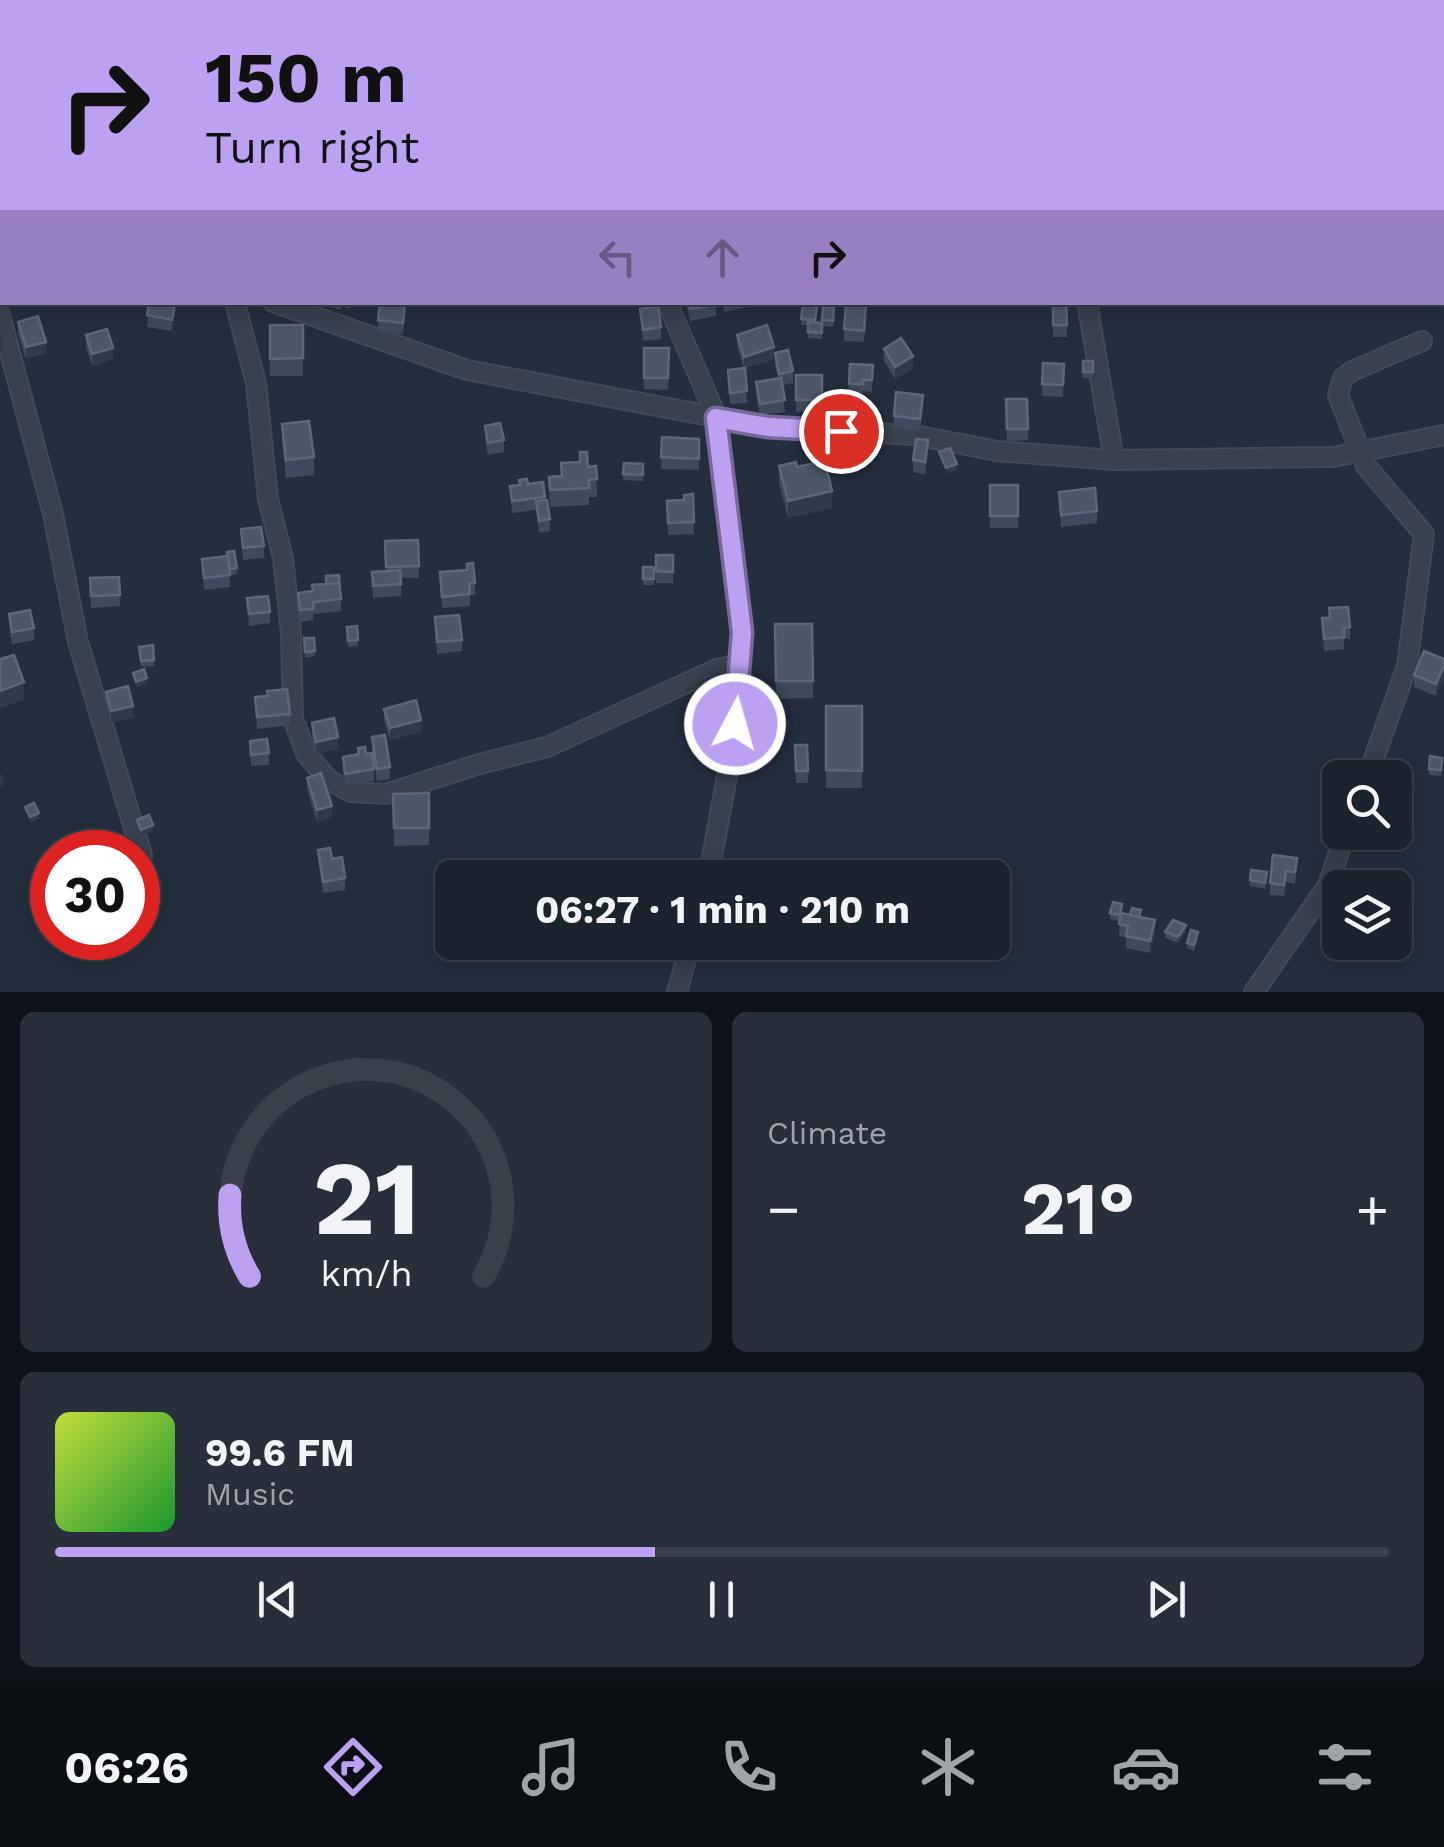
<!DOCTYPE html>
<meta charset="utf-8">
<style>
:root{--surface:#1b232e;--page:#282f3a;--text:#f1f3f6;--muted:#a0a4aa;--line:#39404a;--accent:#bca0f2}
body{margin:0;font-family:"Work Sans",sans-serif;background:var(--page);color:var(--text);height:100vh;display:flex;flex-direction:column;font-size:38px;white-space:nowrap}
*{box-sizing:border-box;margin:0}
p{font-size:32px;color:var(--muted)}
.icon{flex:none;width:55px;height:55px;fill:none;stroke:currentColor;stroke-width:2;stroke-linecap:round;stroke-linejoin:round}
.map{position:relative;height:992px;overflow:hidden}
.sheet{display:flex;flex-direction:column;gap:20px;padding:20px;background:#0f1319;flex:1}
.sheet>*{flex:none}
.banner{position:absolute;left:0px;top:0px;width:1445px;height:305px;box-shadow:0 5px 25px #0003,0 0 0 2px var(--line);background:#bca0f2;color:#111;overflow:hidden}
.buttons{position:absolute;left:1322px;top:760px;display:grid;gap:20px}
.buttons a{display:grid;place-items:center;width:90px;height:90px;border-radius:15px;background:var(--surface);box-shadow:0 5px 25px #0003,0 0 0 2px var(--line);font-size:50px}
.speed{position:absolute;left:30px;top:830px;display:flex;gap:20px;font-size:50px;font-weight:700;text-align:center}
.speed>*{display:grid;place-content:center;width:130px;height:130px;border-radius:50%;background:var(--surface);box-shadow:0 5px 25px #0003,0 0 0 2px var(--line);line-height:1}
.speed .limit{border:15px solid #d22;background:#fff;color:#111}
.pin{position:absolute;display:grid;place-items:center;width:85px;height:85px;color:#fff;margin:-42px;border:5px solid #fff;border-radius:50%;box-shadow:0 2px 10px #0007}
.me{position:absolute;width:110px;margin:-55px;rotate:6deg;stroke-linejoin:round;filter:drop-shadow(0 0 8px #0008)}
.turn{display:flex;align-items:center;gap:35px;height:210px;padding:0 40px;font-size:45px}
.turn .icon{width:130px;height:130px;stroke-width:2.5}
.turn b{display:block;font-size:70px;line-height:85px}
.lanes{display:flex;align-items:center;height:95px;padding:0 40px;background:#0003;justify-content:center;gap:50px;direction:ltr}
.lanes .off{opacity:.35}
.big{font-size:75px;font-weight:700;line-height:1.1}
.sheet .card{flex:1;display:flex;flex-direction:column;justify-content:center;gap:15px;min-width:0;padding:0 35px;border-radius:15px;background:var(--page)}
.sheet .dial{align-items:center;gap:0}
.dial svg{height:260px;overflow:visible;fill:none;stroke:var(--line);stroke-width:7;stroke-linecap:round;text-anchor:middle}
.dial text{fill:var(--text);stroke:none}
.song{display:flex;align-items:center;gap:30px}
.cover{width:120px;height:120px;border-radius:15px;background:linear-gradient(135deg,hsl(70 70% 55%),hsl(130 70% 35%))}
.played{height:10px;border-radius:5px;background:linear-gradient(90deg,var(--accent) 45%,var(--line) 45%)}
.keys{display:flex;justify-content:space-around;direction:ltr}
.heat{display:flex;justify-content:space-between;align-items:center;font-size:55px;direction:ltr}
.sheet .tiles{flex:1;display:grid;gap:20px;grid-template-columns:1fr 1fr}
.card:last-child{grid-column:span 2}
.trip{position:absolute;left:435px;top:860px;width:575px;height:100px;border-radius:15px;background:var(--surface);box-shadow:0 5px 25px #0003,0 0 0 2px var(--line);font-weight:700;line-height:100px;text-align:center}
.tabs{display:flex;height:160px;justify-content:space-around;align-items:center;background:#0b0e12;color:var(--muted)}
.tabs .icon{width:70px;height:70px}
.tabs .current{color:var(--accent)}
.tabs b{font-size:45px;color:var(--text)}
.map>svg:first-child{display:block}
</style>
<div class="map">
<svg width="1444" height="992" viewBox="0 0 1444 992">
<rect width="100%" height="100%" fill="#242f3e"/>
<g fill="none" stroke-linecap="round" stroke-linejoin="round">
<defs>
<path id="minor" d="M153,0L154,2
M594,2V0
M0,268L2,267
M235,302L256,383L268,499L283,558L291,633L293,719L307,755L329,780L351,792L386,794L476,765L547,747L717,669L741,664
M273,302L467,370L768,427L914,435L997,451L1114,460L1333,457L1444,435
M667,302L717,418L743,632L731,755L708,878
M1087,302L1114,460
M0,315L53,514L78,642L142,855
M1367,778L1407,666L1424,534L1366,466L1338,395L1343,378L1352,371L1422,341
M677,992L691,942
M1254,992L1328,885L1346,832"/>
</defs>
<!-- minor casing -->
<use href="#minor" stroke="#414a57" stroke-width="22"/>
<!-- minor -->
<use href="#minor" stroke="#38414e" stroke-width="18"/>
</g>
<!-- wall -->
<path fill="#3f4b5c" d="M289,0H319V2H289Z
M716,0H739V2H716Z
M806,0H823L822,2H806Z
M149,302H177L172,331L147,327Z
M351,302L348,309L342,306L340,310L323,303Z
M686,302H716V316L690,321Z
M723,302H748V307L724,312Z
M1053,302H1066L1067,337H1053Z
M803,304L817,306L815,323H822L823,307H834L833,327L822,326V339L808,338V325H801Z
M640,309L661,327V339L643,341Z
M405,314L403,334L378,332V320Z
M866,316L864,342L844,341V329Z
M18,322L46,353L26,359L18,334Z
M270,325H303V376H270Z
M86,335L113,359L92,366L86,347Z
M737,335L774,359L745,368L747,403L730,404L728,370L744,368L737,346Z
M644,348H669L668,390L644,389Z
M884,349L913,368L895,379L884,361Z
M775,353L793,371V383L782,385L785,412L760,416L756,394V382L778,378L775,364Z
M1083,361H1093V378H1083Z
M1043,363L1064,364L1063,397L1042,396Z
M850,364L873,365L872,392L863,391V396L849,395Z
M796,375H822V412H796Z
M1006,399H1027L1028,440L1007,441Z
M923,407L920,431L894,428V416Z
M282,424L314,457V475L286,478L282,441Z
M485,426L504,440V452L488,455L485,438Z
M662,437L699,439V470L661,469Z
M928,452L925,474L913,472V460Z
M624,463L643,464V481L623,480Z
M596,466L597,497H589V505L550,507L549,477L561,476L588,467Z
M779,466L797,467L832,508L788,518L779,483Z
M543,482L545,500L550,519V531L539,533L536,510L512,513L510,486Z
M990,485H1018V528H990Z
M1059,492L1097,511V523L1061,527Z
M693,494L694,534L668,535L667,501L684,500Z
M241,529L264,546V558L243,560Z
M418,540L419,578H401V596L373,598L372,572L386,571L385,541Z
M656,555H673V583H656Z
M202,559L237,568V574L230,575V587L204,590Z
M643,567H654V585H643Z
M440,572L475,583V595H470V606L442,608Z
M119,577L120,606L91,608L90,578Z
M298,593L341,599V611L313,614V620L300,622Z
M247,598L270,612V623L249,626Z
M1329,608L1350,627V639H1344V649L1324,651L1322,618H1329Z
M9,614L34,628V640L12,644L9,625Z
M435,617L462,640V651L437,654Z
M775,624H812L813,698L776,699Z
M357,626L358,646L348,647L347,627Z
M304,638H314L315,656L305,658Z
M139,653L154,660V666L141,667Z
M1444,659L1436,696L1414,687V675Z
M106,692L133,717L111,723L106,704Z
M268,696L290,714V725L257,729L255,697Z
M826,706H862V788H826Z
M384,709L421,732L390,740L384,720Z
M312,723L338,749L316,754L312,735Z
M372,737L390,767V779L377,781L372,749Z
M250,741L269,753V765L251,766Z
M795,745H807L808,783H796Z
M358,748L366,754L374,769V781L345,785L343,757L358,755Z
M1442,758L1441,776L1429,775V769Z
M307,778L332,817L317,822L307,789Z
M429,793V845L394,846L393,794Z
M318,850L332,859L345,878V890L323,893Z
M1297,858L1295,884L1286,882L1284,896L1270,895V883Z
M1267,878L1265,889L1250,886V880Z
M1122,910V913L1141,917L1155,932L1150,953L1126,948V937L1119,936L1120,921L1110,919V913Z
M1186,931L1178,943L1165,938V932Z
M1198,938L1194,951L1187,948V943Z"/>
<!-- shaded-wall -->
<path fill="#2f3b4b" d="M175,302H177L172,331V320Z
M3,333V351H0V334Z
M46,342V353L26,359V347Z
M774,347V359L744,368V357Z
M113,348V359L92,366V354Z
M913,356V368L895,379V367Z
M957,464V470L946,474V468Z
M832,491V508L788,518V501Z
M1444,665V677L1436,696V684Z
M147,678V684L136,687V682Z
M24,682V700L0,708V691Z
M133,706V717L111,723V711Z
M421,720V732L390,740V728Z
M338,737V749L316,754V742Z
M3,774V786L0,787V775Z
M332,806V817L317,822V810Z
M39,813V819L30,823V817Z
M153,825V831L141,836V830Z
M1155,920V932L1150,953V941Z
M1186,925V931L1178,943V937Z"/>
<!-- building -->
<path fill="#4b5868" stroke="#5c6777" stroke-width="2.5" d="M636,0H662L661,2H636Z
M149,302H175L172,320L147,315Z
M380,302L405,303L403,323L378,320Z
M689,302H716V305L690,309Z
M1053,302H1066L1067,325H1053Z
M846,303L866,304L864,331L844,329Z
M803,304L817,306L815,320L801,319Z
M658,306L661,327L643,330L640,309Z
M823,307H834L833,321L822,320Z
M38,316L46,342L26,347L18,322Z
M808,322L822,323V333L808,332Z
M270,325H303V358L270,359Z
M767,325L774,347L744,357L737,335Z
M107,329L113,348L92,354L86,335Z
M901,338L913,356L895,367L884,349Z
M644,348H669L668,378H644Z
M788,350L793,371L779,374L775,353Z
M1083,361H1093V372H1083Z
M1043,363L1064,364L1063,385L1042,384Z
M850,364L873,365L872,380H863V384H849Z
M745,368L747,391L730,393L728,370Z
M796,375H822V400H796Z
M781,378L785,400L760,404L756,382Z
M896,392L923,395L920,419L894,416Z
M1006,399H1027L1028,429H1007Z
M309,421L314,457L286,460L282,424Z
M500,423L504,440L488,443L485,426Z
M662,437L699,439V459L661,457Z
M916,439L928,440L925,462L913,460Z
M950,448L957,464L946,468L939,452Z
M580,452H587L588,467L596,466L597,479L589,480V488L550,490L549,477L562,476L561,463L580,462Z
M825,461L832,491L788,501L779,466L796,462L797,467Z
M624,463L643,464V475L623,474Z
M527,479L528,484L543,482L545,497L512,501L510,486L520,485L519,480Z
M990,485H1018V516H990Z
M1095,488L1097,511L1061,515L1059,492Z
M693,494L694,522L668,523L667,501L684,500V495Z
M547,500L550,519L539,521L536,501Z
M261,527L264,546L243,548L241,529Z
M418,540L419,566L386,567L385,541Z
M234,551L237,568L230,569L227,552Z
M656,555H673V572L656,571Z
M228,556L230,575L204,578L202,559Z
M473,563L475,583L469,584L470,594L442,597L440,572L467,570V564Z
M643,567H654V579H643Z
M400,570L401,584L373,586L372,572Z
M339,575L340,587L339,583L326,584V576Z
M119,577L120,595L91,596L90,578Z
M339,583L341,599L313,602V609L300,610L298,593L313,591L312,585Z
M268,596L270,612L249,614L247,598Z
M1348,607L1350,627L1344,628V637L1324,639L1322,618H1330L1329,608Z
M30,610L34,628L12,632L9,614Z
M459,615L462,640L437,642L435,617Z
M775,624H812L813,681H776Z
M357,626L358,640L348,641L347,627Z
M304,638H314L315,651L305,652Z
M153,645L154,660L141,661L139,647Z
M1424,651L1444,659V665L1436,684L1414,675Z
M14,655L24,682L0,691V659Z
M144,669L147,678L136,682L133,673Z
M128,686L133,706L111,711L106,692Z
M287,689L290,714L257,717L255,697L268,696L267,691Z
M416,700L421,720L390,728L384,709Z
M826,706H862V771L826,770Z
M334,718L338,737L316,742L312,723Z
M385,735L390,767L377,769L372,737Z
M267,739L269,753L251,755L250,741Z
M795,745H807L808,771H796Z
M365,747L366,754L372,753L374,769L345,774L343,757L359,754L358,748Z
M1430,756L1442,758L1441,770L1429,769Z
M321,773L332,806L317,810L307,778Z
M429,793V828H394L393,794Z
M34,803L39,813L30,817L25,807Z
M149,815L153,825L141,830L137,820Z
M330,848L332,859L342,857L345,878L323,882L318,850Z
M1273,855L1297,858L1295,872L1286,871L1284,885L1270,883Z
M1251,870L1267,872L1265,883L1250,880Z
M1113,902L1122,904L1120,915L1110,913Z
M1132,908L1141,910L1139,917L1130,915Z
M1121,913L1155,920L1150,941L1126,936L1128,926L1119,924Z
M1173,920L1186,925L1178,937L1165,932Z
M1191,930L1198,932L1194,945L1187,943Z"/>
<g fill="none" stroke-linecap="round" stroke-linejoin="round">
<defs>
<path id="route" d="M735,724L742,632L716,418L768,427L841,431"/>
</defs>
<!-- route casing -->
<use href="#route" stroke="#7a689d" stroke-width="25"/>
<!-- route -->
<use href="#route" stroke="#bca0f2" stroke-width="18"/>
</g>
</svg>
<div class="buttons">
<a><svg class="icon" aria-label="search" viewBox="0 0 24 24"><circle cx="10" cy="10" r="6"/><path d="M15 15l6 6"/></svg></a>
<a><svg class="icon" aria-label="layers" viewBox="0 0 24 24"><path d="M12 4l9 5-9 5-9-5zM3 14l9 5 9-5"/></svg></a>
</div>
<div class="speed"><div class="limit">30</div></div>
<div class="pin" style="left:841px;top:431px;background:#d93025"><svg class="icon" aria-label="arrive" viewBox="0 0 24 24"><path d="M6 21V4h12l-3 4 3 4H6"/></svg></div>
<svg class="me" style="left:735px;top:724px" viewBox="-20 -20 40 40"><circle r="17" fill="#bca0f2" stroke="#fff" stroke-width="3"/><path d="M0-11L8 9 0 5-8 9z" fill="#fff"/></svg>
<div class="trip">06:27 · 1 min · 210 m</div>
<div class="banner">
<div class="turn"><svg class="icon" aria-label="right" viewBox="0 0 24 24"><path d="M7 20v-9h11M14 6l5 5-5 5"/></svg><div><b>150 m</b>Turn right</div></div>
<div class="lanes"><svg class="icon off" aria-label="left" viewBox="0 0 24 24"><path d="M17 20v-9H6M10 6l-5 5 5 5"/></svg><svg class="icon off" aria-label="ahead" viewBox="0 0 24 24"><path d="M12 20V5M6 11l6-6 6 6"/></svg><svg class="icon" aria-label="right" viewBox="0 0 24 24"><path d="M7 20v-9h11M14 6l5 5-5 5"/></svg></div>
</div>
</div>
<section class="sheet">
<div class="tiles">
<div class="card dial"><svg viewBox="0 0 100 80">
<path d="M14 69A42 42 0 1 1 86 69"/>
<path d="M14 69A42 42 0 0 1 8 44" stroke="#bca0f2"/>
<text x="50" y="56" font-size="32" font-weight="700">21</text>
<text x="50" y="72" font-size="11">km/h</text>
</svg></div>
<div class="card"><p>Climate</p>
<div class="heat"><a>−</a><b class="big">21°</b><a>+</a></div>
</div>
<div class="card">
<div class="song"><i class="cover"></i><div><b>99.6 FM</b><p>Music</p></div></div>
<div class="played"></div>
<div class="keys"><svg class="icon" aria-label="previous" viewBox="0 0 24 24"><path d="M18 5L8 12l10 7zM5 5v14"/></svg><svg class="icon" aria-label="pause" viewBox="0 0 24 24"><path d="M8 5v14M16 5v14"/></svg><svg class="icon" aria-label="next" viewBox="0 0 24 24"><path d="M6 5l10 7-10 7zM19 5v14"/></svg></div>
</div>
</div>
</section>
<nav class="tabs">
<b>06:26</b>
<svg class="icon current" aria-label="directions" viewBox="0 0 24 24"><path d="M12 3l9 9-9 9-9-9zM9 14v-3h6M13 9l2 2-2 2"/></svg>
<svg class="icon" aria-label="music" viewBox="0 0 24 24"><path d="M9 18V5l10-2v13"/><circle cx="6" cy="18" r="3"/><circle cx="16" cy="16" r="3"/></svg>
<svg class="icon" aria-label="phone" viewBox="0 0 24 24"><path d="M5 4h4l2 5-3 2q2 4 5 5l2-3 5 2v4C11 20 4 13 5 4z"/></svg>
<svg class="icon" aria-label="climate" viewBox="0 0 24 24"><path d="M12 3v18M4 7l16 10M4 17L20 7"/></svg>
<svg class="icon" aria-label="car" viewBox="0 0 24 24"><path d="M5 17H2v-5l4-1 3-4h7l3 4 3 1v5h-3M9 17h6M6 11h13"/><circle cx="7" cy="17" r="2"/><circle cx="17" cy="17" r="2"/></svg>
<svg class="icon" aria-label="filters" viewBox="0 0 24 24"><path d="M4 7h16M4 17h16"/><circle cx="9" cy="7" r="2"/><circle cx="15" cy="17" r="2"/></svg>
</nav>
